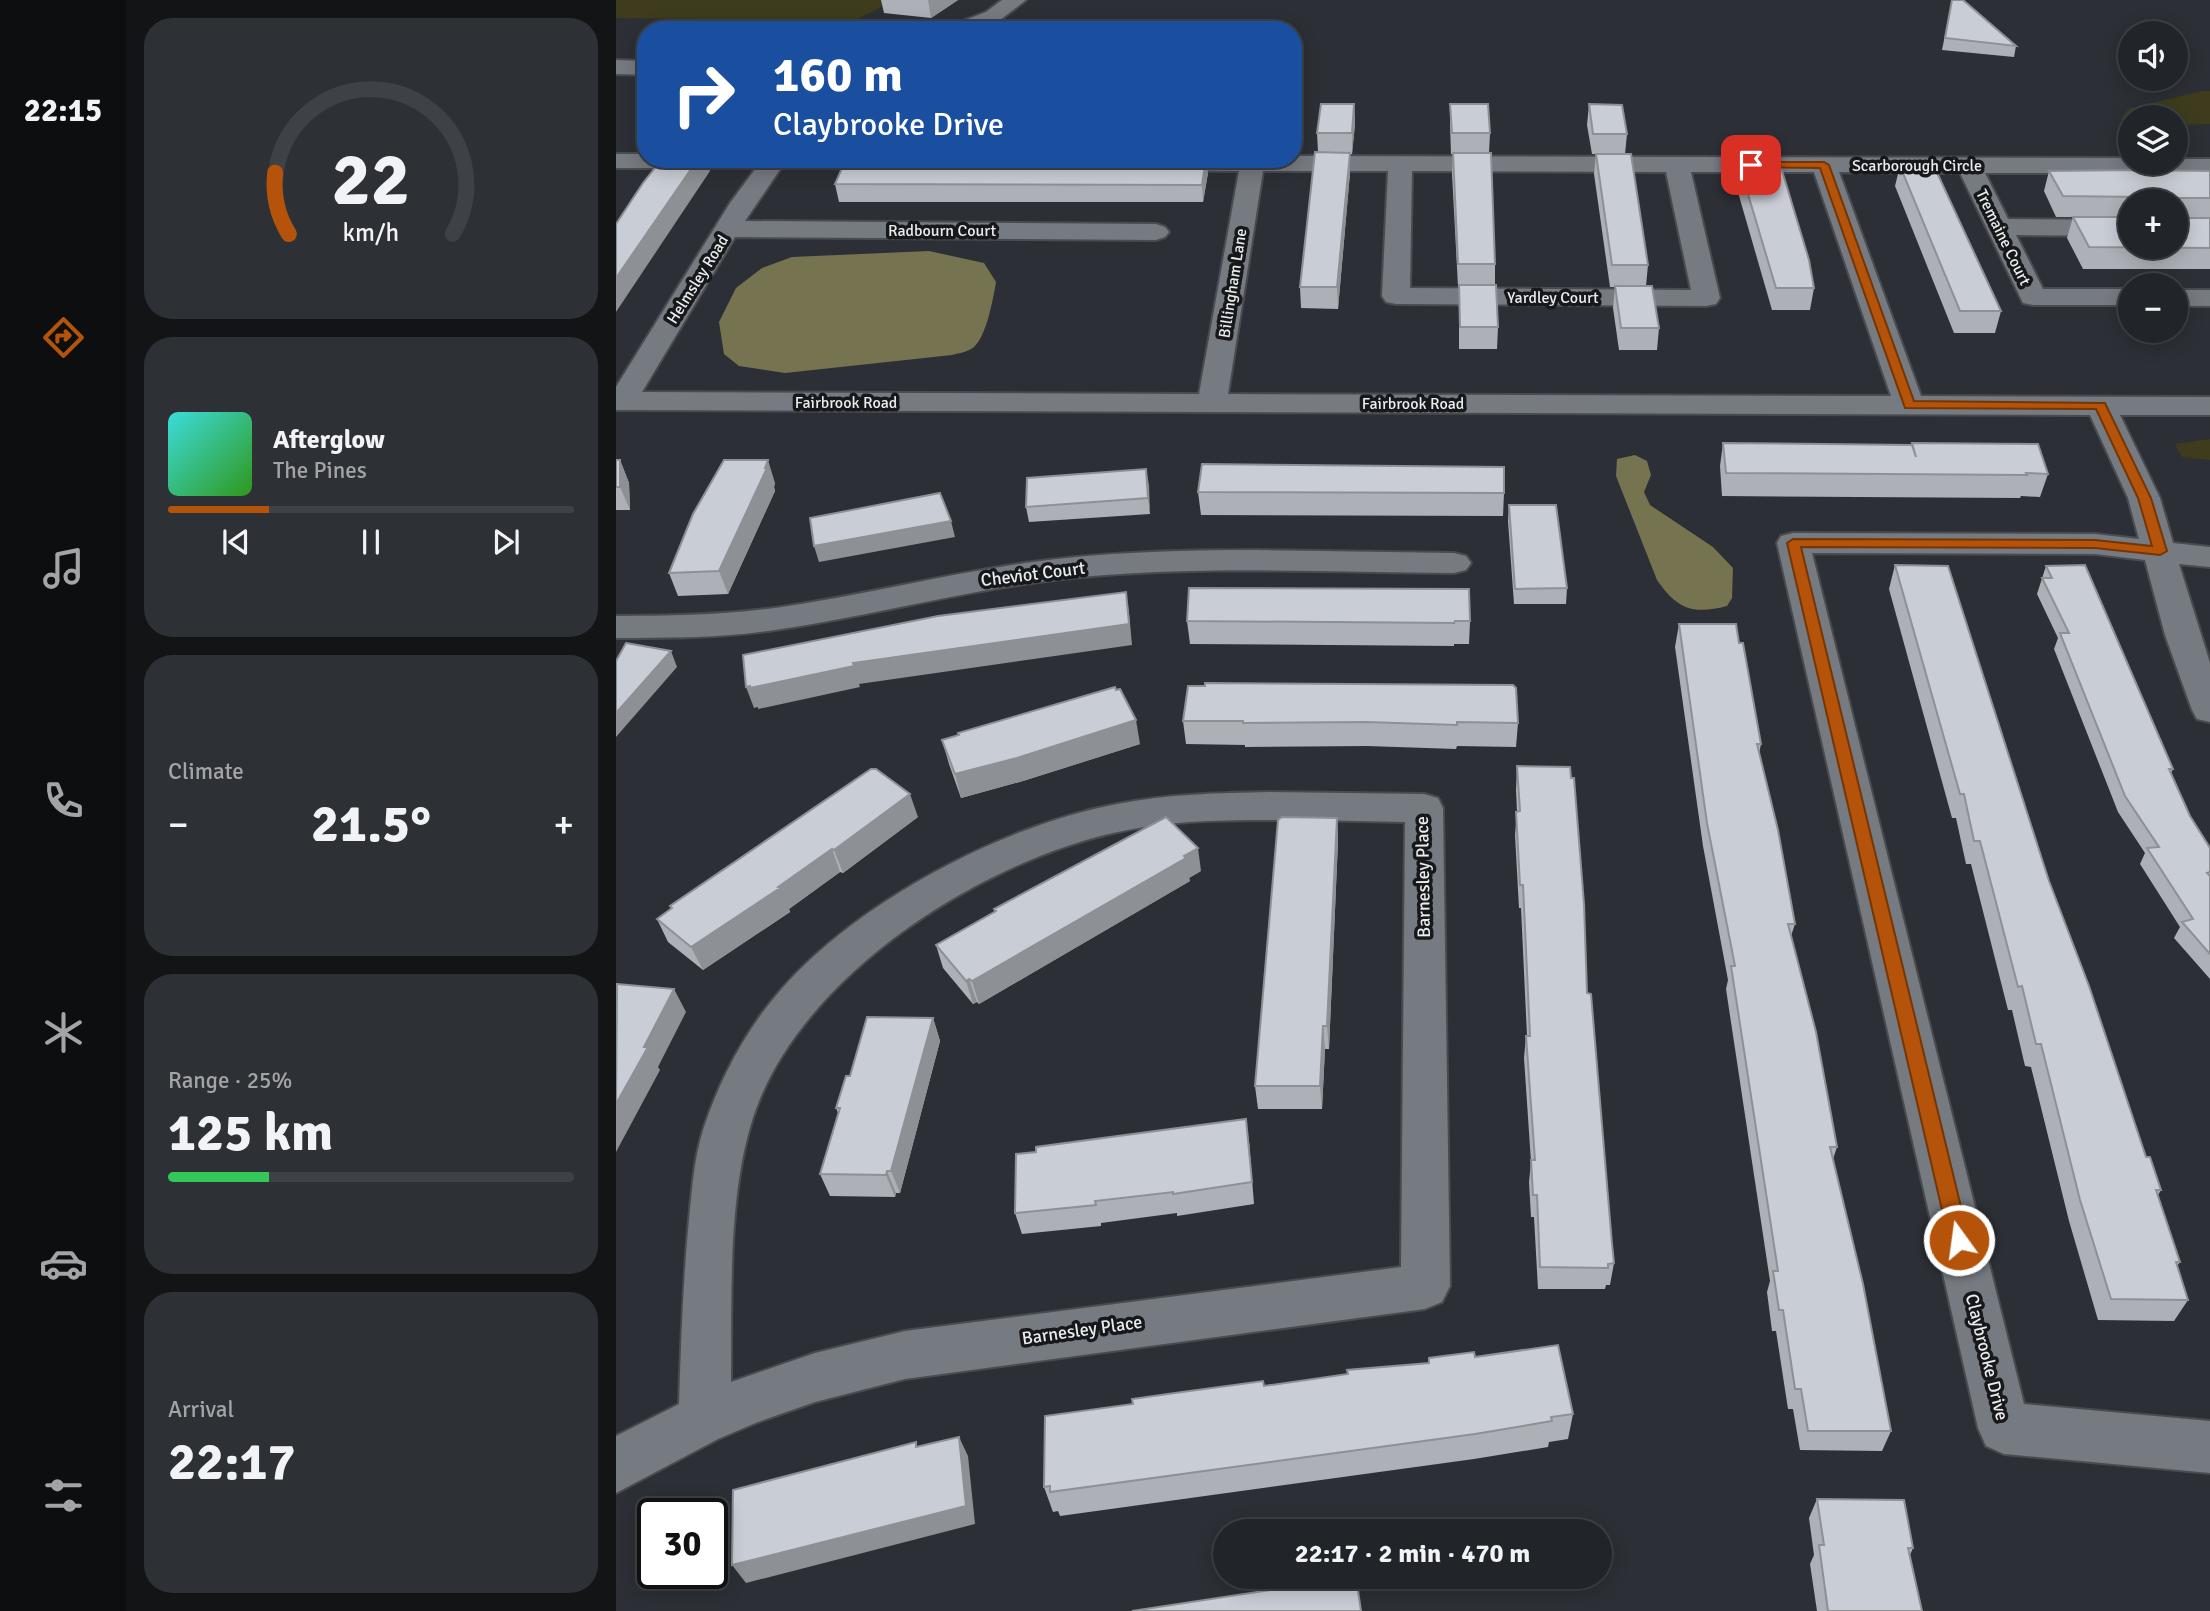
<!DOCTYPE html>
<meta charset="utf-8">
<style>
:root{--surface:#212428;--page:#2d3034;--text:#f1f3f6;--muted:#a2a4a8;--line:#3e4145;--accent:#b45309}
body{margin:0;font-family:Signika,sans-serif;background:var(--page);color:var(--text);height:100vh;display:flex;flex-direction:column;font-size:26px;white-space:nowrap}
*{box-sizing:border-box;margin:0}
p{font-size:23px;color:var(--muted)}
.icon{flex:none;width:38px;height:38px;fill:none;stroke:currentColor;stroke-width:2;stroke-linecap:round;stroke-linejoin:round}
.map{position:relative;flex:1;overflow:hidden}
.panel{display:flex;flex-direction:column;gap:18px;padding:18px;background:#121416;width:490px}
.panel>*{flex:none}
.hud{position:absolute;left:21px;top:21px;width:665px;height:147px;border-radius:28px;box-shadow:0 4px 18px #0003,0 0 0 2px var(--line);background:#1a4fa0;color:#fff;overflow:hidden}
.controls{position:absolute;left:1502px;top:21px;display:grid;gap:14px}
.controls a{display:grid;place-items:center;width:70px;height:70px;border-radius:50%;background:var(--surface);box-shadow:0 4px 18px #0003,0 0 0 2px var(--line);font-size:35px}
.speed{position:absolute;left:21px;top:1498px;display:flex;gap:14px;font-size:35px;font-weight:700;text-align:center}
.speed>*{display:grid;place-content:center;width:91px;height:91px;border-radius:50%;background:var(--surface);box-shadow:0 4px 18px #0003,0 0 0 2px var(--line);line-height:1}
.speed .limit{border:4px solid #111;border-radius:10px;background:#fff;color:#111}
.pin{position:absolute;display:grid;place-items:center;width:60px;height:60px;color:#fff;margin:-30px;border-radius:14px;box-shadow:0 4px 10px #0006}
.me{position:absolute;width:77px;margin:-38px;rotate:346deg;stroke-linejoin:round;filter:drop-shadow(0 0 5px #0008)}
.turn{display:flex;align-items:center;gap:24px;height:147px;padding:0 21px;font-size:32px}
.turn .icon{width:91px;height:91px;stroke-width:2.5}
.turn b{display:block;font-size:49px;line-height:60px}
.big{font-size:52px;font-weight:700;line-height:1.1}
.panel .widget{flex:1;display:flex;flex-direction:column;justify-content:center;gap:10px;min-width:0;padding:0 24px;border-radius:28px;background:var(--page)}
.panel .dial{align-items:center;gap:0}
.dial svg{height:182px;overflow:visible;fill:none;stroke:var(--line);stroke-width:7;stroke-linecap:round;text-anchor:middle}
.dial text{fill:var(--text);stroke:none}
.song{display:flex;align-items:center;gap:21px}
.cover{width:84px;height:84px;border-radius:10px;background:linear-gradient(135deg,hsl(180 70% 55%),hsl(110 70% 35%))}
.played{height:7px;border-radius:4px;background:linear-gradient(90deg,var(--accent) 25%,var(--line) 25%)}
.keys{display:flex;justify-content:space-around;direction:ltr}
.heat{display:flex;justify-content:space-between;align-items:center;font-size:38px;direction:ltr}
.charge{height:10px;border-radius:5px;background:linear-gradient(90deg,#34c759 25%,var(--line) 0)}
.trip{position:absolute;left:597px;top:1519px;width:399px;height:70px;border-radius:35px;background:var(--surface);box-shadow:0 4px 18px #0003,0 0 0 2px var(--line);font-weight:700;line-height:70px;text-align:center}
main{display:flex;flex:1;min-height:0}
.tabs{display:flex;flex-direction:column;width:126px;justify-content:space-around;align-items:center;background:#0d0e10;color:var(--muted)}
.tabs .icon{width:49px;height:49px}
.tabs .active{color:var(--accent)}
.tabs b{font-size:32px;color:var(--text)}
.map>svg:first-child{display:block}
</style>
<main>
<nav class="tabs">
<b>22:15</b>
<svg class="icon active" aria-label="directions" viewBox="0 0 24 24"><path d="M12 3l9 9-9 9-9-9zM9 14v-3h6M13 9l2 2-2 2"/></svg>
<svg class="icon" aria-label="music" viewBox="0 0 24 24"><path d="M9 18V5l10-2v13"/><circle cx="6" cy="18" r="3"/><circle cx="16" cy="16" r="3"/></svg>
<svg class="icon" aria-label="phone" viewBox="0 0 24 24"><path d="M5 4h4l2 5-3 2q2 4 5 5l2-3 5 2v4C11 20 4 13 5 4z"/></svg>
<svg class="icon" aria-label="climate" viewBox="0 0 24 24"><path d="M12 3v18M4 7l16 10M4 17L20 7"/></svg>
<svg class="icon" aria-label="car" viewBox="0 0 24 24"><path d="M5 17H2v-5l4-1 3-4h7l3 4 3 1v5h-3M9 17h6M6 11h13"/><circle cx="7" cy="17" r="2"/><circle cx="17" cy="17" r="2"/></svg>
<svg class="icon" aria-label="filters" viewBox="0 0 24 24"><path d="M4 7h16M4 17h16"/><circle cx="9" cy="7" r="2"/><circle cx="15" cy="17" r="2"/></svg>
</nav>
<section class="panel">
<div class="widget dial"><svg viewBox="0 0 100 80">
<path d="M14 69A42 42 0 1 1 86 69"/>
<path d="M14 69A42 42 0 0 1 8 42" stroke="#b45309"/>
<text x="50" y="56" font-size="32" font-weight="700">22</text>
<text x="50" y="72" font-size="11">km/h</text>
</svg></div>
<div class="widget">
<div class="song"><i class="cover"></i><div><b>Afterglow</b><p>The Pines</p></div></div>
<div class="played"></div>
<div class="keys"><svg class="icon" aria-label="previous" viewBox="0 0 24 24"><path d="M18 5L8 12l10 7zM5 5v14"/></svg><svg class="icon" aria-label="pause" viewBox="0 0 24 24"><path d="M8 5v14M16 5v14"/></svg><svg class="icon" aria-label="next" viewBox="0 0 24 24"><path d="M6 5l10 7-10 7zM19 5v14"/></svg></div>
</div>
<div class="widget"><p>Climate</p>
<div class="heat"><a>−</a><b class="big">21.5°</b><a>+</a></div>
</div>
<div class="widget"><p>Range · 25%</p><b class="big">125 km</b><div class="charge"></div></div>
<div class="widget"><p>Arrival</p><b class="big">22:17</b></div>
</section>
<div class="map">
<svg width="1594" height="1611" viewBox="0 0 1594 1611">
<rect width="100%" height="100%" fill="#2c3036"/>
<!-- green -->
<path fill="#3e3c1d" d="M0,0H272L262,9L237,21L4,18H0Z
M1585,91H1594V124L1559,125V117H1514V122L1505,119L1512,109Z
M1594,439V460L1566,457L1559,444Z"/>
<!-- water -->
<path fill="#767350" d="M313,251L368,263L380,282C377,299 371,335 358,347C352,352 343,353 336,355L169,373L123,366L108,354L103,322L120,288L146,268L176,257Z
M1019,455L1031,461L1035,475L1028,492L1034,505L1097,547L1117,568L1116,598L1111,606C1077,615 1061,609 1041,580L1000,476L1001,459Z"/>
<g fill="none" stroke-linecap="round" stroke-linejoin="round">
<defs>
<path id="street" d="M386,0H410L384,20L363,30H334L336,25L370,12Z
M0,60L30,61V75L0,74Z
M0,154H30V159L293,161L290,166L281,168H165L129,221L540,224L549,227L553,232L549,237L540,240L119,237L26,392L583,394L623,171L538,170L529,168L526,163L528,159H677V156L1514,158V163H1559V159H1594V173H1369L1392,219L1514,220V236L1400,235L1427,289H1514V305H1417L1407,303L1344,173L1223,172L1305,396L1594,397V415H1504L1544,498L1557,543L1594,547V567L1563,564L1594,663V722L1581,719L1576,710L1549,635L1529,560L1479,554L1196,553L1408,1404L1594,1421V1473L1388,1454L1370,1446L1362,1428L1161,543L1165,536L1177,533L1479,534L1523,539L1512,498L1474,415L0,410V387L114,203L140,168H0ZM647,171H772L766,296L770,302L780,304L1090,306L1100,304L1104,298L1075,172H1198L1275,396L612,394ZM796,171L1050,172L1075,290L794,288Z
M1559,290H1594V306H1559Z
M642,550L838,553L850,556L855,563L850,570L838,573C707,572 576,565 446,579C349,590 255,616 159,630C106,638 53,638 0,638V616C53,616 106,615 159,608C243,596 325,575 409,563C486,552 564,550 642,550Z
M654,792L808,794L822,798L827,808L834,1286L826,1302L809,1309L289,1379L199,1402L142,1422L102,1439L0,1493V1436L63,1404C65,1342 67,1281 73,1219C76,1189 78,1159 87,1130C103,1081 129,1031 163,992C239,903 387,825 501,804C551,794 603,793 654,792ZM692,820L789,822L785,1267L289,1331L199,1353L115,1382C116,1297 111,1189 140,1109C189,974 362,864 497,833C560,818 628,820 692,820Z"/>
</defs>
<!-- street casing -->
<use href="#street" stroke="#484b50" stroke-width="4"/>
<!-- street -->
<use href="#street" fill="#767a81" fill-rule="evenodd"/>
</g>
<!-- wall -->
<path fill="#adb0b7" fill-rule="evenodd" d="M265,0H342L315,18L268,13Z
M1336,0L1400,46L1398,57L1326,50Z
M738,104L739,124L736,154H734V173L722,309L685,308L684,287L702,152L701,133Z
M834,104L874,133L873,153L879,264V285L882,327L881,349H843V286H842L836,174L837,154H835L834,125Z
M973,104L1011,134L1009,154L1032,265L1030,286L1043,328L1041,350H1003L997,308L999,287H994L978,174L980,154H976L971,125Z
M1111,143L1153,147L1152,154L1198,288L1194,310H1156L1117,175L1120,154H1111L1110,150Z
M1284,166L1385,311L1379,333H1338L1279,186Z
M1433,171H1594V269H1467L1451,238L1457,217H1440L1428,191ZM1514,201H1559L1514,247Z
M592,173L587,202H223L219,184Z
M1107,443L1296,445V443L1432,474L1424,497L1405,496L1404,498L1106,496L1104,466Z
M0,460H4L13,483L14,510H0Z
M530,469L534,514L413,522L410,507Z
M159,483L158,487L159,491L112,594L62,596L53,573Z
M582,492L888,493L887,516L585,515Z
M893,505L951,588L950,604H898L892,521Z
M1279,565L1433,881L1530,1157L1545,1190L1542,1195L1564,1262L1561,1266L1572,1300L1558,1321L1482,1320L1453,1221L1415,1067L1409,1066L1396,1010H1392L1355,864H1350L1340,818H1336L1273,589Z
M1430,566L1557,769L1555,773L1574,816L1594,848V979L1558,938L1564,927L1524,864L1529,853L1502,812L1438,649L1442,638L1421,594Z
M571,621H854L853,644H838V646L574,644Z
M1063,624L1123,643L1145,744L1143,754L1179,924L1175,936L1221,1147L1217,1159L1275,1431L1266,1451L1184,1450L1177,1409H1172L1160,1331H1156L1151,1292L1154,1281L1110,989L1112,980L1087,846L1059,647Z
M567,721L902,723L900,747L841,746L840,749L751,746L629,747V745L570,744Z
M326,740L524,744L407,781L345,798L333,764Z
M901,766L971,993L998,1263L994,1285H990L989,1289H922L918,1217H915L913,1182L915,1162L908,1058L910,1036H911L905,908H903L899,835L901,812L900,790Z
M302,817L227,873L224,872L173,909L174,912L87,970L52,942L41,919L55,909L54,906Z
M721,818L722,841L713,1049H709L706,1109H642L639,1086Z
M585,871L573,878L574,881L363,1004L361,1002L357,1004L327,968L320,945L379,912L378,909Z
M317,1018L324,1041L284,1193H280L279,1197L214,1196L204,1174L222,1113L220,1108L234,1076Z
M633,1142L638,1204L561,1216V1213L485,1223V1226L406,1234L399,1213Z
M859,1357L957,1414L952,1439L933,1442L932,1447L858,1459L444,1516L442,1511L437,1512L428,1487L648,1386Z
M1201,1499L1297,1548L1294,1555L1306,1611H1201L1194,1564L1198,1555L1193,1518Z"/>
<!-- shaded-wall -->
<path fill="#8d9095" d="M312,0H342L315,18Z
M738,104L739,124L736,154V133Z
M734,153V173L722,309L721,287Z
M82,159H90L94,171L0,312V278Z
M590,159H591L592,173L587,202L586,185Z
M4,460L13,483L14,510L4,487Z
M152,460L159,483L158,487L159,491L112,594L103,571Z
M530,469L533,485L534,514L532,498Z
M335,521L339,537L203,562L198,546Z
M510,592L513,612L516,645L243,684L244,687L142,709V707L138,708L130,687L237,663Z
M55,651L61,667L0,737V713Z
M520,720L524,744L407,781L345,798L339,774Z
M294,794L302,817L227,873L218,850Z
M721,818L722,841L713,1049L711,1026Z
M582,848L585,871L573,878L574,881L363,1004L356,981Z
M216,849L224,872L173,909L174,912L87,970L75,947Z
M353,979L361,1002L357,1004L350,981Z
M58,989L70,1012L42,1067L44,1070L0,1152V1104Z
M317,1018L324,1041L284,1193L275,1171Z
M707,1026L709,1049L706,1109L704,1086Z
M630,1119L633,1142L638,1204L636,1182Z
M271,1171L280,1193L279,1197L270,1175Z
M343,1437L352,1456L359,1524L130,1583L116,1565Z"/>
<!-- building -->
<path fill="#c9cdd5" stroke="#8d9095" stroke-width="2" d="M1336,0H1347L1400,46L1329,38Z
M705,104H738L736,133H701Z
M834,104H872L874,133H836Z
M973,104L1006,105L1011,134H977Z
M1111,143H1152L1153,147H1112Z
M699,152L734,153L721,287H684Z
M837,153H875L879,264H842Z
M980,154H1015L1032,265H996Z
M1120,154H1161L1193,260L1198,288H1160Z
M46,159H82L0,278V224L27,183Z
M230,159H590L586,185L219,184Z
M1284,166H1318L1385,311H1344Z
M1520,170L1594,171V198H1564L1565,218H1594V248L1473,247L1457,217H1514V247H1559V201H1523V197L1447,196L1433,171Z
M843,285H880L882,327H844Z
M999,286H1036L1043,328H1005Z
M1107,443L1296,445L1300,457L1296,443L1422,444L1432,474L1410,473L1411,475L1110,473Z
M0,460H4V487H0Z
M108,460H152L149,468H151L103,571L53,573L77,514Z
M586,464L888,467V493L582,492Z
M530,469L532,498L410,507L411,478Z
M324,493L335,521L198,546L194,518Z
M893,505H940L951,588L899,589Z
M1279,565L1332,566L1433,881L1473,986L1530,1157H1534L1545,1190H1540L1564,1262H1560L1572,1300L1495,1299L1464,1200L1425,1044H1420L1406,986L1402,987L1364,841H1358L1348,794H1344Z
M1469,565L1557,769H1553L1574,816L1594,848V872L1591,873L1594,876V954L1566,922L1577,919L1531,848L1543,847L1509,796L1444,633H1453L1426,578H1436L1430,566Z
M573,588L853,589L854,621H839L838,623L571,621Z
M510,592L513,624L237,663L238,666L134,688V686L130,687L127,655L322,616Z
M1063,624H1120L1123,643H1127L1145,744H1141L1162,830L1179,924H1172L1200,1032L1221,1147H1214L1247,1284L1275,1431H1192L1185,1389H1179L1167,1310H1163L1157,1271H1162L1115,966H1119L1091,823Z
M10,643L55,651L0,713V661Z
M589,683L897,685L900,688L902,723L841,722V725L750,722L627,723V721H567L572,686H589Z
M499,687L500,690L504,689L520,720L401,758L339,774L326,740L343,735L342,733Z
M901,766L954,767L955,778H958L968,904L971,993L975,994L996,1244L998,1263L992,1264V1268L924,1267L921,1195H917L915,1160H919L910,1036H914L907,885H904L900,812L904,811Z
M255,769H260L294,794L218,850L216,849L162,887L164,888L75,947L41,919L56,908L54,906Z
M550,817L582,848L568,856L570,858L356,981L353,979L350,981L320,945L380,911L378,909Z
M666,817L721,818L711,1026H707L704,1086H639L662,820Z
M1,984L58,989L28,1047H32L0,1104Z
M251,1017L317,1018L275,1171H271L270,1175L204,1174L224,1108H220L230,1076H234Z
M630,1119L636,1182L557,1194V1192L479,1201L480,1205L399,1213L400,1154L420,1152V1147Z
M942,1345L957,1414L935,1417L936,1421L859,1434L434,1492V1486L428,1487L429,1416L517,1404L516,1399L559,1393L647,1381L648,1386L732,1374L731,1370L813,1363V1358L858,1352L859,1357Z
M343,1437L350,1506L116,1565L117,1490L300,1442V1447Z
M1201,1499L1288,1500L1297,1548H1292L1306,1611H1212L1203,1545H1208Z
M740,1577L745,1611H516Z"/>
<!-- route -->
<path fill="#b45309" stroke="#753606" stroke-width="2" d="M1135,162H1208L1213,165L1298,401L1489,403L1535,498L1551,551L1544,555L1479,548L1185,547L1353,1240L1350,1247L1343,1249L1336,1247L1333,1240L1171,543L1177,539L1479,540L1536,546L1522,498L1480,409L1289,408L1204,168L1131,167L1130,165Z"/>
<g text-anchor="middle" stroke-width="7" stroke-linejoin="round" paint-order="stroke">
<!-- far-street labels -->
<g font-size="16" fill="#e9ecf0" stroke="#16181a">
<text x="1301" y="171">Scarborough Circle</text>
<text x="326" y="236">Radbourn Court</text>
<text transform="translate(1388 237) rotate(64)" y="6">Tremaine Court</text>
<text transform="translate(81 279) rotate(-58)" y="6">Helmsley Road</text>
<text transform="translate(616 283) rotate(-81)" y="6">Billingham Lane</text>
<text x="937" y="303">Yardley Court</text>
<text x="230" y="408">Fairbrook Road</text>
<text x="797" y="409">Fairbrook Road</text>
</g>
<!-- street labels -->
<g font-size="18" fill="#e9ecf0" stroke="#16181a">
<text transform="translate(417 574) rotate(-7)" y="6">Cheviot Court</text>
<text transform="translate(807 877) rotate(-91)" y="6">Barnesley Place</text>
<text transform="translate(466 1330) rotate(-8)" y="6">Barnesley Place</text>
<text transform="translate(1371 1357) rotate(76)" y="6">Claybrooke Drive</text>
</g>
</g>
</svg>
<div class="controls">
<a><svg class="icon" aria-label="sound" viewBox="0 0 24 24"><path d="M4 9h4l5-4v14l-5-4H4zM17 9q2 3 0 6"/></svg></a>
<a><svg class="icon" aria-label="layers" viewBox="0 0 24 24"><path d="M12 4l9 5-9 5-9-5zM3 14l9 5 9-5"/></svg></a>
<a>+</a>
<a>−</a>
</div>
<div class="speed"><div class="limit">30</div></div>
<div class="pin" style="left:1135px;top:165px;background:#d93025"><svg class="icon" aria-label="arrive" viewBox="0 0 24 24"><path d="M6 21V4h12l-3 4 3 4H6"/></svg></div>
<svg class="me" style="left:1343px;top:1240px" viewBox="-20 -20 40 40"><circle r="17" fill="#b45309" stroke="#fff" stroke-width="3"/><path d="M0-11L8 9 0 5-8 9z" fill="#fff"/></svg>
<div class="trip">22:17 · 2 min · 470 m</div>
<div class="hud">
<div class="turn"><svg class="icon" aria-label="right" viewBox="0 0 24 24"><path d="M7 20v-9h11M14 6l5 5-5 5"/></svg><div><b>160 m</b>Claybrooke Drive</div></div>
</div>
</div>
</main>
